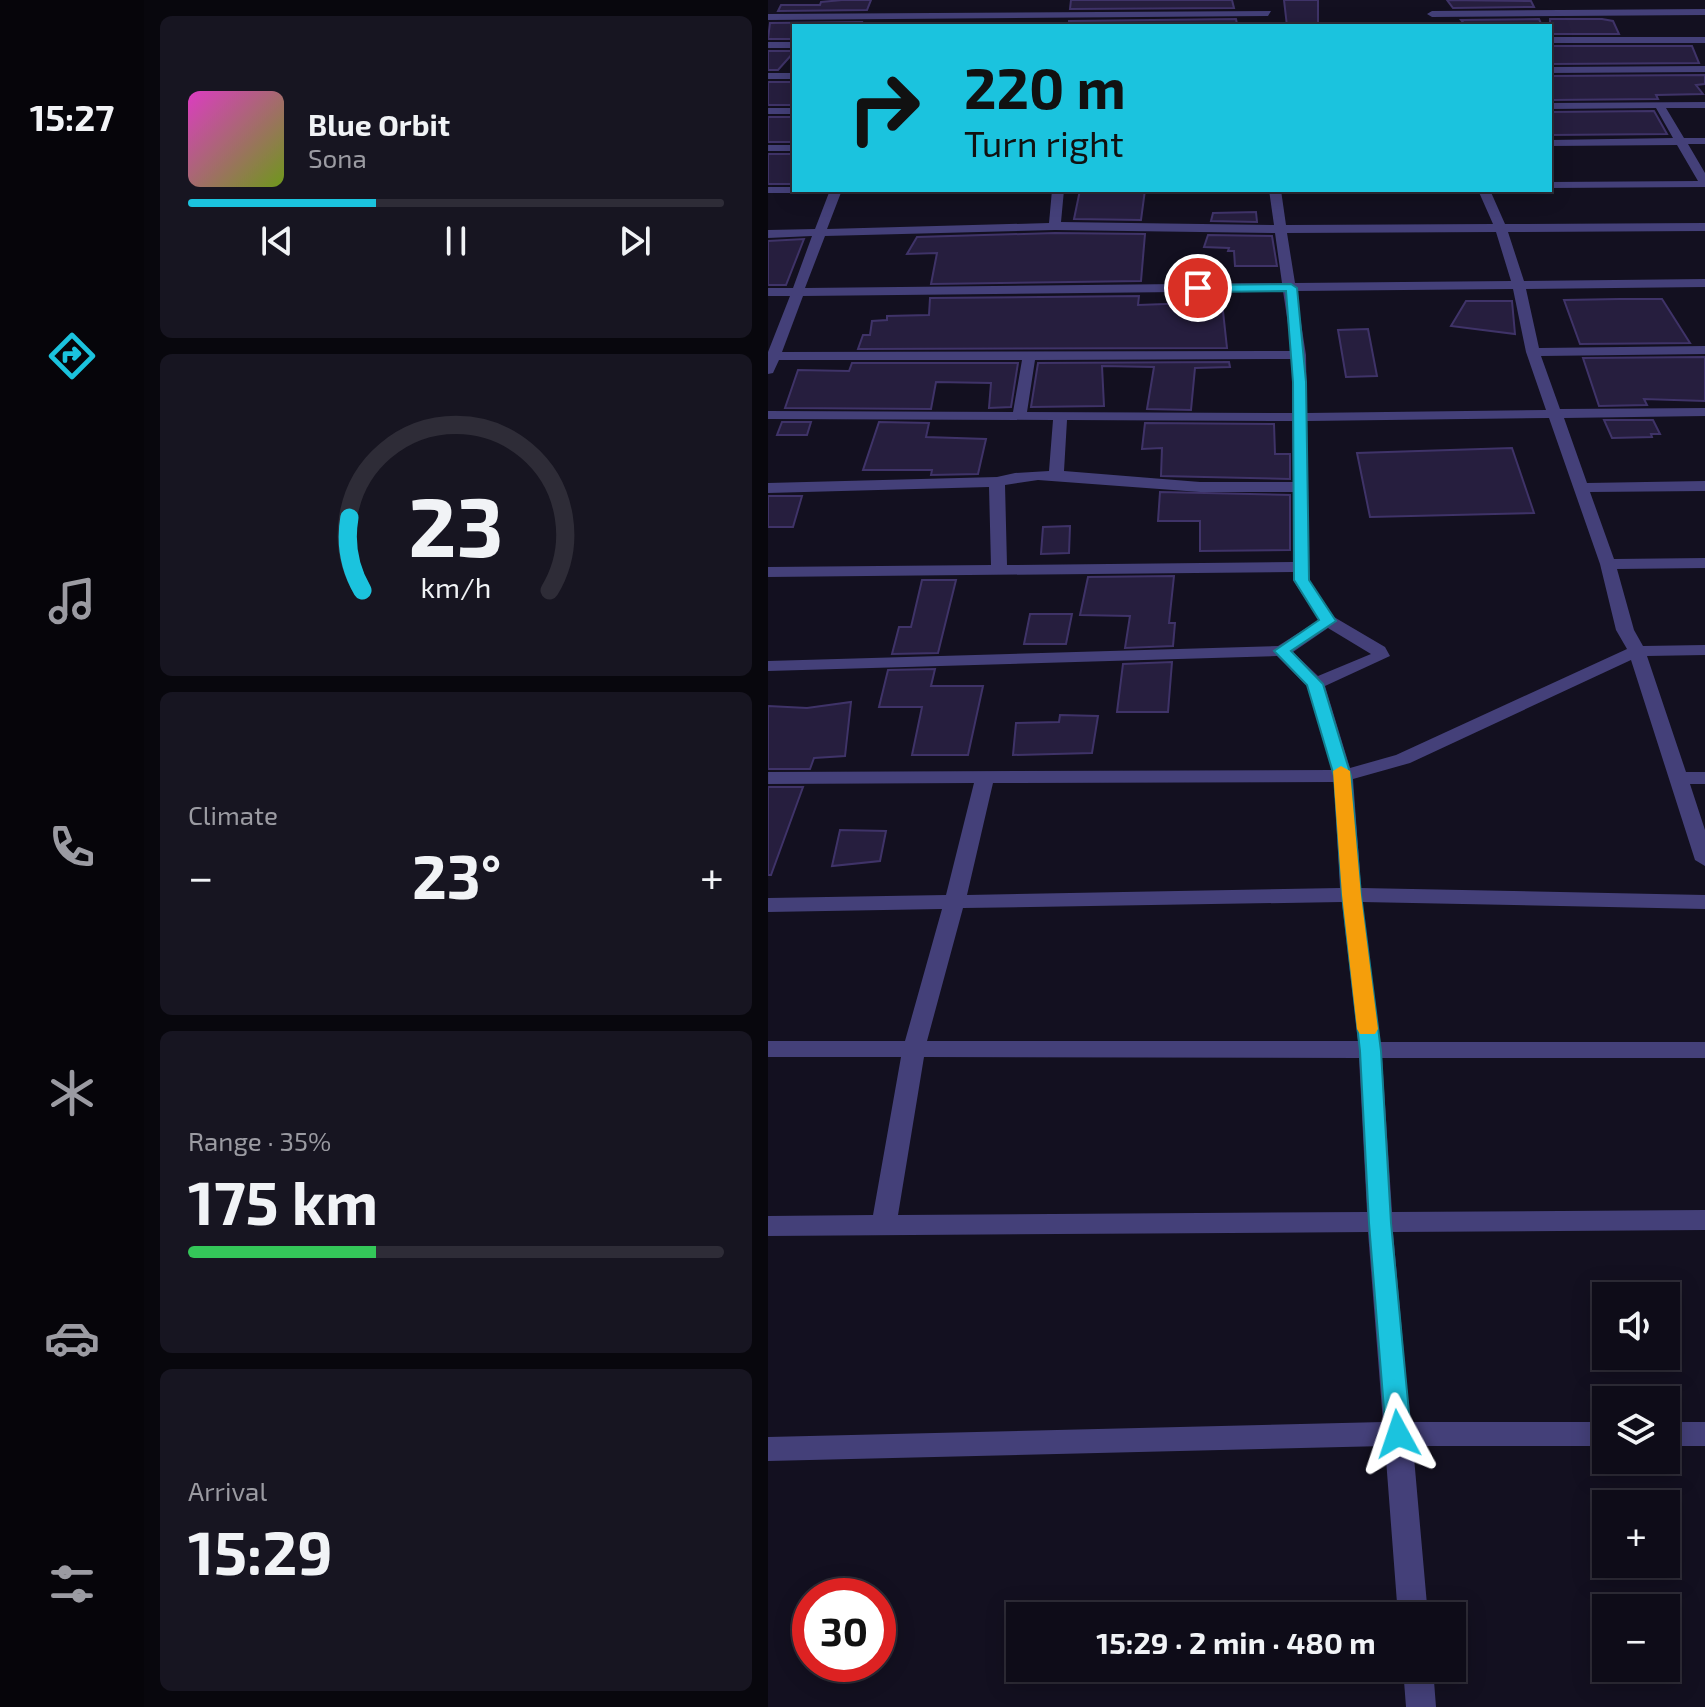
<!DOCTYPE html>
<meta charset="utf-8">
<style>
:root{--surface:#0e0c18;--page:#171521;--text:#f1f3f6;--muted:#9b9ba2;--line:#2e2c37;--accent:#1bc3de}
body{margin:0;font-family:"Exo 2",sans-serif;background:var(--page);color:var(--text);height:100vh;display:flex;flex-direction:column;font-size:30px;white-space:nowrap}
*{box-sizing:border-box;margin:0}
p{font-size:26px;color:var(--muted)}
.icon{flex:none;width:44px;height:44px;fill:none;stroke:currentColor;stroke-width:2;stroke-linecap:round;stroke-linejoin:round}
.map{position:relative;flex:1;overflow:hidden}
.panel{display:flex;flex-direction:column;gap:16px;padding:16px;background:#08070d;width:624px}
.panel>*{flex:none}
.hud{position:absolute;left:24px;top:24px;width:760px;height:168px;border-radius:0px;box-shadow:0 4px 20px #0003,0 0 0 2px var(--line);background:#1bc3de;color:#111;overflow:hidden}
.fabs{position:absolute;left:824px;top:1282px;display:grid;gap:16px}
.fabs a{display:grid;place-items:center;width:88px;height:88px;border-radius:0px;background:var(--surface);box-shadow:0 4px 20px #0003,0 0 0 2px var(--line);font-size:40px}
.speed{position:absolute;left:24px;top:1578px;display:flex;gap:16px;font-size:40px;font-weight:700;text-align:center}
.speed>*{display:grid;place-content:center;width:104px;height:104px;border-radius:50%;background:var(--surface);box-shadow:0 4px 20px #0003,0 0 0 2px var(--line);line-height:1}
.speed .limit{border:12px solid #d22;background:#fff;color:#111}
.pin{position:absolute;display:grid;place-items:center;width:68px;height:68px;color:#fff;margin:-34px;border:4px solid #fff;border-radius:50%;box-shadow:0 2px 8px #0007}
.me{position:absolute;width:88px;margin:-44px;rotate:355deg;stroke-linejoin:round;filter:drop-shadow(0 0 6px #0008)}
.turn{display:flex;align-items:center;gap:28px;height:168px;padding:0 40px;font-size:36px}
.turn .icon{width:104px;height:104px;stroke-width:2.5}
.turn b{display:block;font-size:56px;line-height:68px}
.big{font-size:60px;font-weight:700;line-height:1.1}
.panel .tile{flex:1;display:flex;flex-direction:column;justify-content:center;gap:12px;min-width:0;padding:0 28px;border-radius:12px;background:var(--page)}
.panel .dial{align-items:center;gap:0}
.dial svg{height:208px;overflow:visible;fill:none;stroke:var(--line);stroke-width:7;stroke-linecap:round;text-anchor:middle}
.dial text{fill:var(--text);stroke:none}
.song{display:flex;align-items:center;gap:24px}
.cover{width:96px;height:96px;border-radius:12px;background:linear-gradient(135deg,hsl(310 70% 55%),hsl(80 70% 35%))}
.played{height:8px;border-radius:4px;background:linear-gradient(90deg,var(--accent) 35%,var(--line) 35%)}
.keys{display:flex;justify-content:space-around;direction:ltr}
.heat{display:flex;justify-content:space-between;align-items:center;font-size:44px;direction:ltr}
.charge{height:12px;border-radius:6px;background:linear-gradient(90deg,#34c759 35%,var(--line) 0)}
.trip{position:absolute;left:238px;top:1602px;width:460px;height:80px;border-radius:0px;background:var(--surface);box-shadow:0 4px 20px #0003,0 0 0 2px var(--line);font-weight:700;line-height:80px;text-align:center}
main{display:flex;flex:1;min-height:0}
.tab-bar{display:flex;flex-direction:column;width:144px;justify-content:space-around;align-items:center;background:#06050a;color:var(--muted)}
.tab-bar .icon{width:56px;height:56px}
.tab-bar .active{color:var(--accent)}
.tab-bar b{font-size:36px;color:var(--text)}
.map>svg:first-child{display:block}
</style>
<main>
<nav class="tab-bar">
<b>15:27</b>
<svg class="icon active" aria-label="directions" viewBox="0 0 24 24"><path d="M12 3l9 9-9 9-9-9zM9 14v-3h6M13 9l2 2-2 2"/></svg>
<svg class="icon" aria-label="music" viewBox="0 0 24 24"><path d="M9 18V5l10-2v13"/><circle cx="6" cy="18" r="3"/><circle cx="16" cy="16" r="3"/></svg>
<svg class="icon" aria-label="phone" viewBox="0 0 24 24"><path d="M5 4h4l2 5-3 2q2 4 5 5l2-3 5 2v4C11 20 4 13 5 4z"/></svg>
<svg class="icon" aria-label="climate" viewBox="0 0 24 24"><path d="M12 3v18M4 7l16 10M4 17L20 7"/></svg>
<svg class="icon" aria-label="car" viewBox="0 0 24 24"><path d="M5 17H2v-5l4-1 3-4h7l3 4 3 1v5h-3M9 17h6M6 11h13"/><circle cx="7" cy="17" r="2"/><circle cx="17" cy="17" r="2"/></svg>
<svg class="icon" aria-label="filters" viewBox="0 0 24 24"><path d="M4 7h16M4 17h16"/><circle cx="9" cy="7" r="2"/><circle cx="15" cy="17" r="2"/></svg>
</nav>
<section class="panel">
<div class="tile">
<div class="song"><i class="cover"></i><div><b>Blue Orbit</b><p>Sona</p></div></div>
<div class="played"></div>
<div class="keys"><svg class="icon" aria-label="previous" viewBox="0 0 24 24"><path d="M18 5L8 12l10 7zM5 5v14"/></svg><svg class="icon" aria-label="pause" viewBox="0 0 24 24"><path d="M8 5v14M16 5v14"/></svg><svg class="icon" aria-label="next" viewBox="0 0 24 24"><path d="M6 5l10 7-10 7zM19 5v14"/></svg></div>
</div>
<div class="tile dial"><svg viewBox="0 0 100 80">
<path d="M14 69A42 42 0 1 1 86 69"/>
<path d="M14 69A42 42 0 0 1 9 41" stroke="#1bc3de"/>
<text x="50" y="56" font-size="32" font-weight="700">23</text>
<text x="50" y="72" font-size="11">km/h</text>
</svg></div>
<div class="tile"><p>Climate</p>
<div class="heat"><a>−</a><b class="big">23°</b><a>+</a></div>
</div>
<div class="tile"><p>Range · 35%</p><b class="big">175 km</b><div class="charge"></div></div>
<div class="tile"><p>Arrival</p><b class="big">15:29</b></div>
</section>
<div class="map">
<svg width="937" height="1707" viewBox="0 0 937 1707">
<rect width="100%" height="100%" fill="#131020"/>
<!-- building -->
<path fill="#261e3e" stroke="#3f3368" stroke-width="2" d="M74,0H103L99,10L10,11L13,5H52L53,2Z
M303,0H464L466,8L302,9Z
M516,0H550V26H519Z
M679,0L763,1L766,7L685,8Z
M468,19L469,24L454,26H301V21Z
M771,19L774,26H698L693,20Z
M782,19H834L845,21L851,34H782Z
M94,22L93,26H26V39H0L2,23Z
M782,46H924L931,63L782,64Z
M0,51H26V52L10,70H0Z
M782,76L937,75V84L928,85L935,94L888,95L890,99L782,100Z
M0,82H26V105H0Z
M886,111L899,134L782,135V112Z
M0,117H26V142H0Z
M0,154H26V184H0Z
M312,190H377L373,220L306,219Z
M488,212L489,222L443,221L445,213Z
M287,233L377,234L373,281L163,284L169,253L139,254L149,237Z
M440,235L504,236L509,266H467L466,251H460L461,248L436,247Z
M36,239L18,285H0V241Z
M371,296L370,305L454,302L459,348L90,349L95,335H102L104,321L119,320V316L161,315L162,298Z
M851,299H894L922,343L812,344L796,300Z
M698,301H744L747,334L683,326Z
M600,329L609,376L578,377L570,330Z
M937,357V401L876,399L879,405L831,406L815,358Z
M461,362L462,367L427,368L423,410L379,409L386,367L334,366L336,406L263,407L270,363Z
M84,363H250L243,407L221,408L223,383L168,382L163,409L17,408L30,370L81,371Z
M836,420H885L892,434H883L884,437L844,438Z
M14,422H43L39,435H9Z
M111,422L161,423L158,437L218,439L210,474L163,475L164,470H95Z
M377,423L506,424L507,454H522V479L393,476L394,448L374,449Z
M744,448L766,513L602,517L589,453Z
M392,492L522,495V550L432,551V521H390Z
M0,496H34L25,527H0Z
M302,526L301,553L273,554L275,527Z
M406,576L401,623H407L405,646L357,648L362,616L312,615L320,577Z
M154,580H188L170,653L124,654L131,627H143Z
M262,614H304L298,644H256Z
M404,662L400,712H349L355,664Z
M167,669L163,686H215L200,755H144L154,707H111L120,670Z
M83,702L77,756L46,758L42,769H0V706L39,708Z
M292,715L330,716L324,753L245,755L248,723L291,722Z
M0,787H35L3,875H0Z
M72,830L118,831L112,861L64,866Z"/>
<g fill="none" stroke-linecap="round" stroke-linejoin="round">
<!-- minor -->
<path fill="#444079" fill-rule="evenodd" d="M937,9V15L664,17L659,14L664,11Z
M503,11L500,16L0,20V14Z
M782,37H937V43H782Z
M0,42H26V48H0Z
M937,66V72L782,73V67Z
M0,73H26V79H0Z
M937,102V108H898L916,138H937V144H920L937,173V187L782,188V182L930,181L909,145L782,146V140L905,138L888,108L782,109V103Z
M0,108H26V114H0Z
M0,145H26V151H0Z
M0,187H26V190H32L26,193H0Z
M62,190H74L59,229L281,223L284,190H296L293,222L506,225L501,190H513L518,225L725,224L710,190H722L737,224L937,223V231L740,232L756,281L937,279V287L758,289L771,348L937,346V354L773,356L792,409L937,408V416L796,418L819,483L937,481V491L822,492L846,559L937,558V568L849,569L866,630L875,646L937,645V655L879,656L918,772H937V784H922L937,830V866L927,860L863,660L642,763L585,779L593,888L937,895V909L594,902L612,1042H937V1058H614L624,1212L937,1210V1230L625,1232L642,1422H838V1446H645L660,1616H630L617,1446L0,1461V1437L615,1422L600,1232L0,1236V1216L105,1215L133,1057H0V1041H137L174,909L0,912V898L178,895L206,783L0,784V772L564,770L539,686L509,656L0,671V661L510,646L551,620L525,580V572L0,577V567L223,565L221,487L0,493V483L229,477L247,473L281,471L285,420L0,419V411L245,412L254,360H11L5,373L0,374V352L22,296H0V288H25L44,236L0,238V230L47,229ZM287,230L507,233L514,283L37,288L57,236ZM728,232L743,281L527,283L519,233ZM745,289L758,352L778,410L539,413L538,355L528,291ZM515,291L524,351L14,352L35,296ZM524,359V413L259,412L267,360ZM781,418L832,564L848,630L859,649L628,755L582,768L557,686L622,656L617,647L566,617L541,580L539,421ZM299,420L524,421L525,482H432L296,471ZM270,480L432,492H525V562L239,565L237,485ZM560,628L603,654L550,676L525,652ZM566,782L572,888L199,895L225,783ZM574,902L590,1041H159L195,908ZM156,1057L591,1058L599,1212L130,1215Z
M898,1422H937V1446H898Z
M635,1668H665L668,1707H638Z"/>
</g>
<!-- route -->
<path fill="#1bc3de" stroke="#127f90" stroke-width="2" d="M523,284L529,288L538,382L541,580L568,621L523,651L555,684L583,776L593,895L613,1051L623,1223L643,1434L639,1442L630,1445L621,1442L618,1434L601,1223L592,1051L574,895L566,776L539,685L506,651L551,620L526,580L525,382L518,291L430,292L424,288L430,285Z"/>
<!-- slow -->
<path fill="#f59e0b" d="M573,766L582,771L593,895L610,1029L607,1034H592L589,1029L574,895L565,771Z"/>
</svg>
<div class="fabs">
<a><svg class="icon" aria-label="sound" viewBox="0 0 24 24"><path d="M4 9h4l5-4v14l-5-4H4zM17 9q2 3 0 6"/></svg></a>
<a><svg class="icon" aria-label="layers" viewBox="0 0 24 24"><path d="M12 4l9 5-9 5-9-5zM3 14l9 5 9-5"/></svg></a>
<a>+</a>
<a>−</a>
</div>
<div class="speed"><div class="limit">30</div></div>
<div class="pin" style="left:430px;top:288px;background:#d93025"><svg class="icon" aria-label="arrive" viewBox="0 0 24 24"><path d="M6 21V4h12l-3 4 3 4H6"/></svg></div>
<svg class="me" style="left:630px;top:1434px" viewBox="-20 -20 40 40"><path d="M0-17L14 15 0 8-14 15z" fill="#1bc3de" stroke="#fff" stroke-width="4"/></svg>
<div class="trip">15:29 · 2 min · 480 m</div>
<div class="hud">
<div class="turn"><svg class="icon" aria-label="right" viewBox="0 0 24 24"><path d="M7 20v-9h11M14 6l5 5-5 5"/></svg><div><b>220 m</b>Turn right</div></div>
</div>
</div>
</main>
